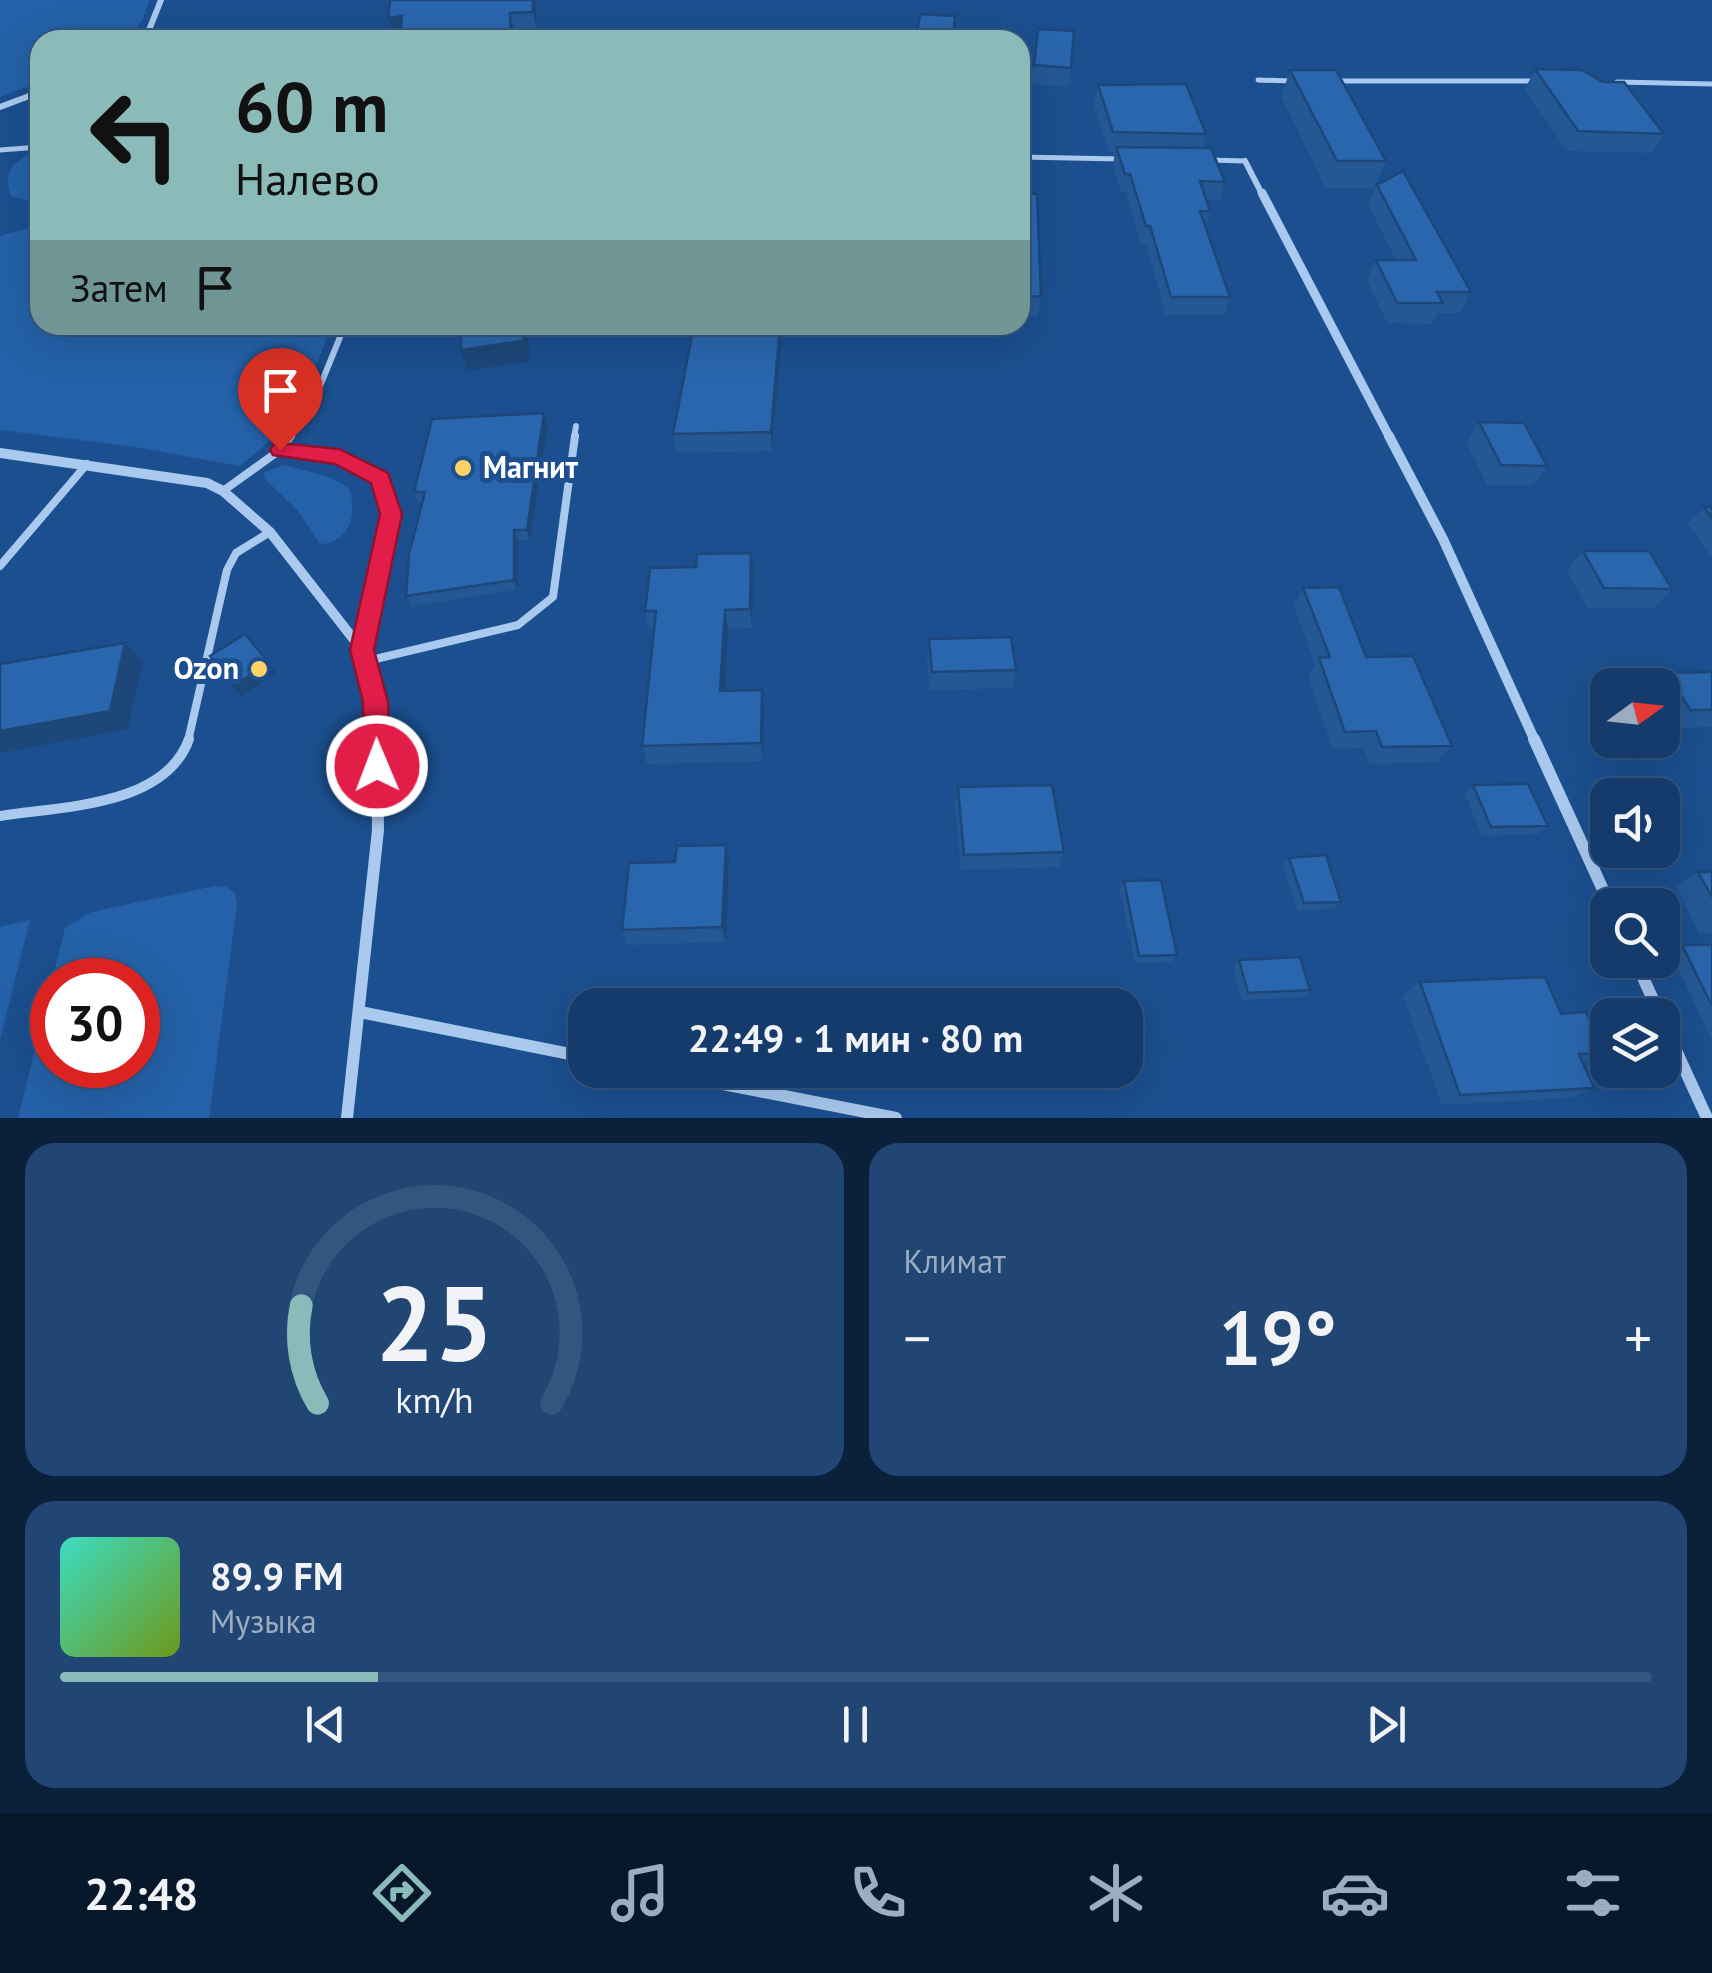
<!DOCTYPE html>
<html lang="ru">
<meta charset="utf-8">
<style>
:root{--surface:#143b6b;--page:#214673;--text:#f1f3f6;--muted:#9dadc1;--line:#33557e;--accent:#8bbbb9}
body{margin:0;font-family:"PT Sans",sans-serif;background:var(--page);color:var(--text);height:100vh;display:flex;flex-direction:column;font-size:38px;white-space:nowrap}
*{box-sizing:border-box;margin:0}
p{font-size:32px;color:var(--muted)}
.icon{flex:none;width:55px;height:55px;fill:none;stroke:currentColor;stroke-width:2;stroke-linecap:round;stroke-linejoin:round}
.map{position:relative;height:1118px;overflow:hidden}
.side{display:flex;flex-direction:column;gap:25px;padding:25px;background:#0b203b;flex:1}
.side>*{flex:none}
.guide{position:absolute;left:30px;top:30px;width:1000px;height:305px;border-radius:30px;box-shadow:0 10px 40px #0002,0 0 0 2px var(--line);background:#8bbbb9;color:#111;overflow:hidden}
.needle{width:65px;rotate:75deg}
.tools{position:absolute;left:1590px;top:668px;display:grid;gap:20px}
.tools a{display:grid;place-items:center;width:90px;height:90px;border-radius:20px;background:var(--surface);box-shadow:0 10px 40px #0002,0 0 0 2px var(--line);font-size:50px}
.speed{position:absolute;left:30px;top:958px;display:flex;gap:20px;font-size:50px;font-weight:700;text-align:center}
.speed>*{display:grid;place-content:center;width:130px;height:130px;border-radius:50%;background:var(--surface);box-shadow:0 10px 40px #0002,0 0 0 2px var(--line);line-height:1}
.speed .limit{border:15px solid #d22;background:#fff;color:#111}
.pin{position:absolute;display:grid;place-items:center;width:85px;height:85px;color:#fff;margin:-102px -42px;border-radius:50% 50% 50% 0;rotate:-45deg;box-shadow:0 0 10px #0007}
.pin .icon{rotate:45deg}
.me{position:absolute;width:110px;margin:-55px;rotate:359deg;stroke-linejoin:round;filter:drop-shadow(0 0 8px #0008)}
.turn{display:flex;align-items:center;gap:35px;height:210px;padding:0 40px;font-size:45px}
.turn .icon{width:130px;height:130px;stroke-width:2.5}
.turn b{display:block;font-size:70px;line-height:85px}
.then{display:flex;align-items:center;height:95px;padding:0 40px;background:#0003;gap:20px;font-size:38px}
.big{font-size:75px;font-weight:700;line-height:1.1}
.side .widget{flex:1;display:flex;flex-direction:column;justify-content:center;gap:15px;min-width:0;padding:0 35px;border-radius:30px;background:var(--page)}
.side .dial{align-items:center;gap:0}
.dial svg{height:260px;overflow:visible;fill:none;stroke:var(--line);stroke-width:7;stroke-linecap:round;text-anchor:middle}
.dial text{fill:var(--text);stroke:none}
.song{display:flex;align-items:center;gap:30px}
.cover{width:120px;height:120px;border-radius:15px;background:linear-gradient(135deg,hsl(170 70% 55%),hsl(80 70% 35%))}
.played{height:10px;border-radius:5px;background:linear-gradient(90deg,var(--accent) 20%,var(--line) 20%)}
.keys{display:flex;justify-content:space-around;direction:ltr}
.heat{display:flex;justify-content:space-between;align-items:center;font-size:55px;direction:ltr}
.side .tiles{flex:1;display:grid;gap:25px;grid-template-columns:1fr 1fr}
.widget:last-child{grid-column:span 2}
.trip{position:absolute;left:568px;top:988px;width:575px;height:100px;border-radius:30px;background:var(--surface);box-shadow:0 10px 40px #0002,0 0 0 2px var(--line);font-weight:700;line-height:100px;text-align:center}
.dock{display:flex;height:160px;justify-content:space-around;align-items:center;background:#08182b;color:var(--muted)}
.dock .icon{width:70px;height:70px}
.dock .selected{color:var(--accent)}
.dock b{font-size:45px;color:var(--text)}
.map>svg:first-child{display:block}
</style>
<div class="map">
<svg width="1712" height="1118" viewBox="0 0 1712 1118">
<rect width="100%" height="100%" fill="#1b4f8f"/>
<!-- green -->
<path fill="#2461a8" fill-rule="evenodd" d="M0,0H149L143,19L128,40H40V82L0,97Z
M37,151H40V325H332L294,421L240,466L135,447L0,430V236L29,228L36,212L32,201L11,196C2,170 14,161 37,151Z
M284,465L329,477L349,488C357,514 351,542 320,544L298,511L265,479L263,473Z
M215,886L227,887L235,893L237,904L209,1118H18L65,928L91,912ZM52,980H138V1065H52Z
M30,920L0,1040V927Z"/>
<g fill="none" stroke-linecap="round" stroke-linejoin="round">
<!-- service-far3 -->
<path stroke="#a9c9ee" stroke-width="5" d="M1258,80L1293,81
M1337,81H1538
M1617,82L1712,84
M0,150L40,147
M1020,157L1120,159
M1209,160L1245,161"/>
<!-- service-far2 -->
<path stroke="#a9c9ee" stroke-width="6" d="M289,438L309,413L345,325
M574,438L576,426"/>
<!-- service-far1 -->
<path stroke="#a9c9ee" stroke-width="8" d="M280,450L291,436
M223,491L280,450L339,457L380,479L391,514L362,650
M0,566L87,464
M367,661L518,625L553,597L575,436
M188,741L227,570L236,553L270,532"/>
<!-- service -->
<path stroke="#a9c9ee" stroke-width="10" d="M0,816C61,806 165,807 189,739"/>
<!-- minor-far3 -->
<path stroke="#a9c9ee" stroke-width="6" d="M145,40L161,0
M0,107L40,92
M1245,161L1263,196"/>
<!-- minor-far2 -->
<path stroke="#a9c9ee" stroke-width="9" d="M1262,193L1390,438"/>
<!-- minor-far1 -->
<path stroke="#a9c9ee" stroke-width="10" d="M1389,436L1443,539L1535,741
M0,453L207,483L223,491L270,532L362,650L376,701L377,741"/>
<!-- minor -->
<path stroke="#a9c9ee" stroke-width="12" d="M1534,739L1610,905
M1635,960L1660,1015
M360,1012L585,1057
M1662,1020L1707,1118
M652,1070L896,1118
M347,1118L378,830L377,739"/>
</g>
<!-- wall -->
<path fill="#245895" d="M536,0L537,29L394,36Z
M1038,29L1071,68L1068,87L1031,84Z
M1535,69L1664,134L1652,153L1567,151L1525,89Z
M1290,70L1386,161L1374,188H1326L1281,97Z
M1098,85L1206,134L1203,148L1225,182L1220,200H1207L1210,211L1206,227L1230,297L1224,315H1166L1146,244H1141L1126,192H1121L1113,165L1115,152H1109L1094,105Z
M1377,185L1471,292L1460,313H1438L1432,324L1387,323L1367,280L1376,260H1396L1368,205Z
M1020,193L1041,296L1038,316L1020,318Z
M783,325L772,451L676,453L673,434Z
M544,413L548,424L530,540H518L517,590L411,606L406,596L422,502H418L414,492Z
M1479,422L1547,466L1533,486L1487,485L1467,443Z
M1704,507H1712V558L1688,524Z
M1583,551L1672,589L1653,608H1587L1567,570Z
M754,572L752,628L728,629L725,691L762,690L764,708L763,761L647,764L642,746L654,630H649L645,611Z
M1303,588L1452,746L1437,762L1370,764L1364,748L1333,749L1308,675L1315,664L1294,606Z
M929,639L1016,670L1012,688L930,690L927,658Z
M1712,672V727L1669,728L1662,716V685H1655L1668,673Z
M1473,785L1548,826L1538,834L1482,836L1465,794Z
M958,787L1064,852L1058,867L961,870L955,804Z
M1289,858L1341,902L1334,909L1298,911L1283,866Z
M729,861L726,942L628,945L622,930L675,862Z
M1698,872H1712V933H1699L1676,887Z
M1124,881L1177,955L1172,962L1135,963L1120,889Z
M1682,945H1712V1040L1670,952Z
M1239,960L1310,990L1303,997L1242,1000L1233,967Z
M1420,982L1561,1014L1604,1053L1583,1064L1594,1088L1571,1098L1442,1105L1403,996Z"/>
<!-- shaded-wall -->
<path fill="#1d4779" d="M533,0H536L537,29L533,12Z
M510,13L514,31V40H511Z
M402,16L408,34L394,36L388,18Z
M523,325H528L530,362L468,370L461,350Z
M780,325H783L772,451L771,432Z
M544,413L548,424L530,540L527,530Z
M514,530L518,540L517,590L514,580Z
M751,553L754,572L752,628L750,609Z
M725,610L728,629L724,709L720,691Z
M125,643L143,661L128,729L0,753V731Z
M269,663L276,673L241,696L233,686Z
M762,690L764,708L763,761L761,743Z
M726,845L729,861L726,942L722,927Z"/>
<!-- building -->
<path fill="#2a66ad" stroke="#1d4779" stroke-width="2.5" d="M390,0H533V12L510,13L511,40H400L402,16L388,18Z
M920,14L955,16L953,40H916Z
M1038,29L1074,31L1071,68L1034,65Z
M1535,69L1582,70L1603,82H1624L1664,134L1578,131Z
M1290,70H1336L1386,161H1337Z
M1186,84L1206,134L1113,132L1098,85Z
M1116,147L1211,148L1225,182L1200,181L1210,211H1200L1230,297H1171L1150,226H1146L1130,174H1125Z
M1403,171L1471,292H1437L1443,303H1397L1376,260H1416L1377,185Z
M1020,193L1037,194L1041,296L1020,298Z
M461,325H523V341L461,350Z
M694,325H780L771,432L673,434Z
M544,413L527,530H514V580L406,596L409,554L425,492H414L432,419Z
M1479,422L1524,423L1547,466L1501,465Z
M1704,507H1712V518Z
M1583,551H1649L1672,589L1604,588Z
M751,553L750,609L725,610L720,691L762,690L761,743L642,746L656,611H645L650,568L696,567L697,554Z
M1339,587L1366,657L1413,656L1452,746L1382,747L1376,731L1345,732L1319,658L1330,657L1303,588Z
M245,634L269,663L233,686L210,656Z
M1011,637L1016,670L932,672L929,639Z
M125,643L110,711L0,731V664Z
M1712,672V710H1690L1668,673Z
M1528,784L1548,826L1491,827L1473,785Z
M1052,785L1064,852L964,855L958,787Z
M726,845L722,927L622,930L629,863L675,862L677,846Z
M1326,855L1341,902L1304,903L1289,858Z
M1698,872H1712V897Z
M1161,880L1177,955L1139,956L1124,881Z
M1682,945H1712V1006Z
M1300,957L1310,990L1248,993L1239,960Z
M1545,977L1561,1014L1586,1012L1604,1053L1579,1054L1594,1088L1460,1095L1420,982Z"/>
<!-- route -->
<path fill="#e11d48" stroke="#92132f" stroke-width="2.5" d="M280,443L339,449L388,473L402,514L374,650L388,702L390,766L386,774L377,777L367,774L364,766L363,702L350,650L380,514L371,483L335,464L273,455L270,450L273,445Z"/>
<!-- markers -->
<g fill="#ffd166" stroke="#1b4f8f" stroke-width="4">
<circle cx="463" cy="468" r="10"/>
<circle cx="259" cy="669" r="10"/>
</g>
<g text-anchor="middle" stroke-width="10" stroke-linejoin="round" paint-order="stroke">
<!-- poi labels -->
<g font-size="30" font-weight="bold" fill="#fff" stroke="#1b4f8f" text-anchor="start">
<text x="483" y="478">Магнит</text>
<text x="239" y="679" text-anchor="end">Ozon</text>
</g>
</g>
</svg>
<div class="tools">
<a><svg class="needle" viewBox="-14 -14 28 28"><path d="M0-13l5 13h-10z" fill="#e53935"/><path d="M0 13l5-13h-10z" fill="#9dadc1"/></svg></a>
<a><svg class="icon" aria-label="sound" viewBox="0 0 24 24"><path d="M4 9h4l5-4v14l-5-4H4zM17 9q2 3 0 6"/></svg></a>
<a><svg class="icon" aria-label="search" viewBox="0 0 24 24"><circle cx="10" cy="10" r="6"/><path d="M15 15l6 6"/></svg></a>
<a><svg class="icon" aria-label="layers" viewBox="0 0 24 24"><path d="M12 4l9 5-9 5-9-5zM3 14l9 5 9-5"/></svg></a>
</div>
<div class="speed"><div class="limit">30</div></div>
<div class="pin" style="left:280px;top:450px;background:#d93025"><svg class="icon" aria-label="arrive" viewBox="0 0 24 24"><path d="M6 21V4h12l-3 4 3 4H6"/></svg></div>
<svg class="me" style="left:377px;top:766px" viewBox="-20 -20 40 40"><circle r="17" fill="#e11d48" stroke="#fff" stroke-width="3"/><path d="M0-11L8 9 0 5-8 9z" fill="#fff"/></svg>
<div class="trip">22:49 · 1 мин · 80 m</div>
<div class="guide">
<div class="turn"><svg class="icon" aria-label="left" viewBox="0 0 24 24"><path d="M17 20v-9H6M10 6l-5 5 5 5"/></svg><div><b>60 m</b>Налево</div></div>
<div class="then">Затем<svg class="icon" aria-label="arrive" viewBox="0 0 24 24"><path d="M6 21V4h12l-3 4 3 4H6"/></svg></div>
</div>
</div>
<section class="side">
<div class="tiles">
<div class="widget dial"><svg viewBox="0 0 100 80">
<path d="M14 69A42 42 0 1 1 86 69"/>
<path d="M14 69A42 42 0 0 1 9 39" stroke="#8bbbb9"/>
<text x="50" y="56" font-size="32" font-weight="700">25</text>
<text x="50" y="72" font-size="11">km/h</text>
</svg></div>
<div class="widget"><p>Климат</p>
<div class="heat"><a>−</a><b class="big">19°</b><a>+</a></div>
</div>
<div class="widget">
<div class="song"><i class="cover"></i><div><b>89.9 FM</b><p>Музыка</p></div></div>
<div class="played"></div>
<div class="keys"><svg class="icon" aria-label="previous" viewBox="0 0 24 24"><path d="M18 5L8 12l10 7zM5 5v14"/></svg><svg class="icon" aria-label="pause" viewBox="0 0 24 24"><path d="M8 5v14M16 5v14"/></svg><svg class="icon" aria-label="next" viewBox="0 0 24 24"><path d="M6 5l10 7-10 7zM19 5v14"/></svg></div>
</div>
</div>
</section>
<nav class="dock">
<b>22:48</b>
<svg class="icon selected" aria-label="directions" viewBox="0 0 24 24"><path d="M12 3l9 9-9 9-9-9zM9 14v-3h6M13 9l2 2-2 2"/></svg>
<svg class="icon" aria-label="music" viewBox="0 0 24 24"><path d="M9 18V5l10-2v13"/><circle cx="6" cy="18" r="3"/><circle cx="16" cy="16" r="3"/></svg>
<svg class="icon" aria-label="phone" viewBox="0 0 24 24"><path d="M5 4h4l2 5-3 2q2 4 5 5l2-3 5 2v4C11 20 4 13 5 4z"/></svg>
<svg class="icon" aria-label="climate" viewBox="0 0 24 24"><path d="M12 3v18M4 7l16 10M4 17L20 7"/></svg>
<svg class="icon" aria-label="car" viewBox="0 0 24 24"><path d="M5 17H2v-5l4-1 3-4h7l3 4 3 1v5h-3M9 17h6M6 11h13"/><circle cx="7" cy="17" r="2"/><circle cx="17" cy="17" r="2"/></svg>
<svg class="icon" aria-label="filters" viewBox="0 0 24 24"><path d="M4 7h16M4 17h16"/><circle cx="9" cy="7" r="2"/><circle cx="15" cy="17" r="2"/></svg>
</nav>
